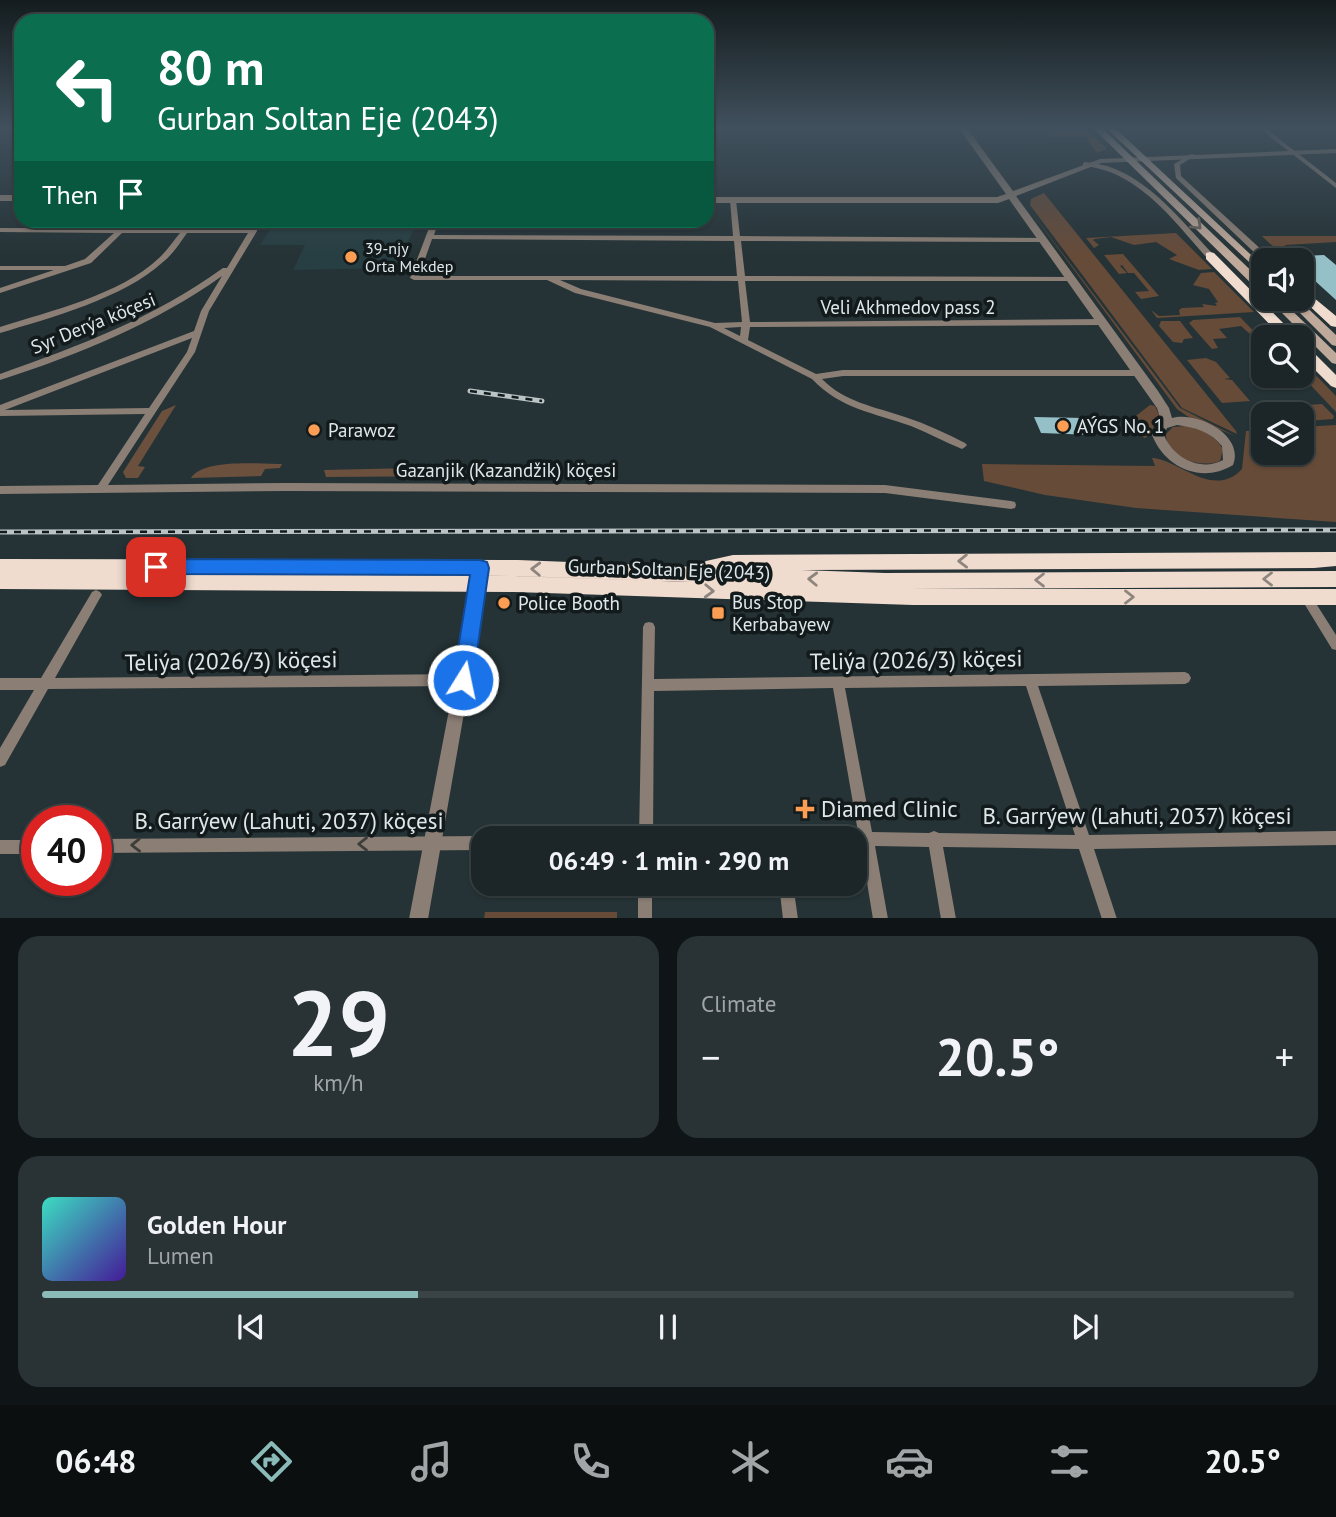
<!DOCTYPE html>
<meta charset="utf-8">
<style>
:root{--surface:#1c2628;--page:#293234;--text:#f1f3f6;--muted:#a0a5a8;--line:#3a4345;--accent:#8bbbb9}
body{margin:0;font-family:"PT Sans",sans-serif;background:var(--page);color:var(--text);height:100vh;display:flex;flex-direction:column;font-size:26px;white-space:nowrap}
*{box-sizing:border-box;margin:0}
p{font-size:23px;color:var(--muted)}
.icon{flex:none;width:38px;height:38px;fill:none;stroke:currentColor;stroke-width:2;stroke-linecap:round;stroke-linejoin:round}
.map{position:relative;height:918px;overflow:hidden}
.side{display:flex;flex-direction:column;gap:18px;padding:18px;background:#0f1516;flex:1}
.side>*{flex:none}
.hud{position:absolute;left:14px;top:14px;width:700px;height:214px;border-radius:21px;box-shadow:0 2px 5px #0004,0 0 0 2px var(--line);background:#0b6e4f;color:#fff;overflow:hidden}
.controls{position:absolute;left:1251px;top:248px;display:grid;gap:14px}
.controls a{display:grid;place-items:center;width:63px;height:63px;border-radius:14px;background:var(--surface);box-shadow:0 2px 5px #0004,0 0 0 2px var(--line);font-size:35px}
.speed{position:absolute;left:21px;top:805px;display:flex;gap:14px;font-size:35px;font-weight:700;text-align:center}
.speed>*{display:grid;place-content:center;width:91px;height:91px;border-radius:50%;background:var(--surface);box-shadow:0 2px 5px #0004,0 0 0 2px var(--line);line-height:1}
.speed .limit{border:10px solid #d22;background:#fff;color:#111}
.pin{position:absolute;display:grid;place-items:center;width:60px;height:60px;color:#fff;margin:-30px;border-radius:14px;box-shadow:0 4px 10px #0006}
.me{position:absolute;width:77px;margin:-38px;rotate:10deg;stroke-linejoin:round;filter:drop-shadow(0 0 5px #0008)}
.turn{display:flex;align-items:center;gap:24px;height:147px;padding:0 28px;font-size:32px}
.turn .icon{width:91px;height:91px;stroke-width:2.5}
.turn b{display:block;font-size:49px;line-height:60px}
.then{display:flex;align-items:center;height:66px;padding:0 28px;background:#0003;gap:14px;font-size:26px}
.big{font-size:52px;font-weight:700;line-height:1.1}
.side .tile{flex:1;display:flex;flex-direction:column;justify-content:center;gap:10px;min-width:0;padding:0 24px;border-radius:21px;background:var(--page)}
.side .dial{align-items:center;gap:0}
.dial b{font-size:91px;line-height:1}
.song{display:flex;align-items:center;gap:21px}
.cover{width:84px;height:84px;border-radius:10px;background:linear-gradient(135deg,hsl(170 70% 55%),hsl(260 70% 35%))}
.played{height:7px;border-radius:4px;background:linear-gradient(90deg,var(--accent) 30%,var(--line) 30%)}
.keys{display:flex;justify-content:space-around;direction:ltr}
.heat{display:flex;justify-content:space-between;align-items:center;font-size:38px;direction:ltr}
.side .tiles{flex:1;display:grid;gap:18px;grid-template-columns:1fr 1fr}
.tile:last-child{grid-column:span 2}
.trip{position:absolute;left:471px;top:826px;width:396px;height:70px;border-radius:21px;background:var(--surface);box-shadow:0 2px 5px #0004,0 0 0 2px var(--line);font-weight:700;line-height:70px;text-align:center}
.tab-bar{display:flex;height:112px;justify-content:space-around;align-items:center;background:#0b0f10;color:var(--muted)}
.tab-bar .icon{width:49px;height:49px}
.tab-bar .on{color:var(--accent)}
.tab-bar b{font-size:32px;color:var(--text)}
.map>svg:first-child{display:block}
</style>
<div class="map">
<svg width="1336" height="919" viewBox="0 0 1336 919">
<rect width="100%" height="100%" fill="#253336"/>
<!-- built -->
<path fill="#273e42" d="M275,221V220L417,221L397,268L293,270L305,245H260Z"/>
<!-- green -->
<path fill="#664b39" d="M1047,127H1061L1065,132L1078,131L1074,127H1085L1107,149L1097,153L1086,137H1051L1044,131Z
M1044,193L1236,431L1237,434L1182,408L1030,205L1031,199Z
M1029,209L1180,408L1235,436L1187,416L1177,409Z
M1176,233L1212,269L1199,270L1169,259L1177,255L1156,242L1134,245L1111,237L1095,239L1093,240L1099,245L1094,248L1086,238Z
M1262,236H1336V242L1285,245L1286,248C1276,251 1269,243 1262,236Z
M1123,254L1159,296L1141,299L1135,292L1149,291L1134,273H1128L1122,265L1120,266L1127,273L1119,274L1104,255Z
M1214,272L1254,312L1157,318L1151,310L1159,316L1180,315L1179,310L1182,308L1204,307L1202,304L1217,306L1215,303L1218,302L1209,289L1193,285L1201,273Z
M1240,317L1263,341L1259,342L1241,326L1219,329L1227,338L1213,339L1218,348L1212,349L1189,323L1193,320Z
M1161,321H1180L1193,338L1184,339L1182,343L1173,342L1159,326Z
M1206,358L1216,362L1230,378L1224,379L1232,380L1250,401L1222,403L1187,360Z
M1305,364L1336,396V412L1302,376V365Z
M1322,404L1334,416L1333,419L1307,421L1292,406Z
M1150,405L1155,406L1159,415L1150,435L1145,438L1131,431L1128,422Z
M1336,425V522L1136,508L1045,495L984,481L982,464L1155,466L1152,458C1178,459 1213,500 1242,469L1246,431L1263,430L1264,453H1302V427Z
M1186,426C1201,429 1215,435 1223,449L1220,461C1201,469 1165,458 1166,434L1173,427Z
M485,912H617V918H484Z"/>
<!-- forest -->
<path fill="#6b503e" d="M176,405L138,466L145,467L138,478H126L123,472L162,411Z
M282,464L280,468L265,469L261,476L191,478C204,458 259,464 282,464Z
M458,467L457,476L326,477L324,470Z"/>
<!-- building -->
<path fill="#96c0c8" d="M1324,255L1336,265V300L1302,269V256Z
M1034,417L1084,418L1093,435L1041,433Z"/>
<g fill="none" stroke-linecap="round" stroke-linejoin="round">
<!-- minor -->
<path fill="#8b7e75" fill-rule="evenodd" d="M1258,127H1264L1336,183V188Z
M1191,154L1196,155L1180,165L1181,176L1264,252V256H1258L1176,178L1174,164Z
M1085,162C1092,163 1100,164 1107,166C1151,180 1182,222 1213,254V258H1207C1181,229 1155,194 1119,176C1108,170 1096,168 1083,165V163Z
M733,198L736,200L740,236L1043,238L1047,240L1043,242L741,241L745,276L1071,277L1075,279L1071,281H745L750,322L1102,319L1106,322L1102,325L750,327L748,340L816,374L843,370H1139L1143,373L1139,376H843L822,379C844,402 876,407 905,417C926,424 946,433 965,443L967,445L965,447L962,449C945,442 928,433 911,426C875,413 840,409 812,379L710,327L575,293L547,280H414L410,278L432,220H439L434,235L733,236L730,200ZM432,239L734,241L737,276H419ZM560,280L738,281L742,322L715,323L581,289ZM741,327L740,336L724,328Z
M251,220H258L257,231L209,311L195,352L108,485L286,483L885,485L1011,501L1015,502L1016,505L1015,508L1011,509L885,493L286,491L0,494V486L98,485L145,414L0,416V405L194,331L201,311L222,276C156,323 78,355 0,380V374C81,345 152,319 223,268H227L248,233H187C180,243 173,254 163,262C124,298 50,318 0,333V327C50,311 120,295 159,258C167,251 173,241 180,233H122L91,263L0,293V288L54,270H0V266H65L85,259L114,233L0,232V228L250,229ZM192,338L187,352L149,408L5,410Z
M96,590L100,592L102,595L100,598L55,678L463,674L467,676L469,680L467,684L463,686L48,689L5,765L0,767V748L34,690H0V678H41L92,592Z
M1306,592L1310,594L1336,635V650L1332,649L1302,600L1300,597L1302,594Z
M649,622L653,623L655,627L654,679L1185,672L1189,674L1191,678L1189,682L1185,684L1038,686L1089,835L1336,831V845L1094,849L1117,919H1102L1079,849L943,847L956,919H941L929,847L875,846L888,919H873L861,846H854V838H847L849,834L858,832L833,688L654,691L653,838H639L643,627L645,623ZM1026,686L1075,835L939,833L934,831L929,833L872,832L845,688Z
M735,831H823L828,833L830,838H728L730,833Z
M483,836L488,838H483V850L96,853V839Z
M0,840H37V854H0Z
M638,884H652V919H638Z
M779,884H793L798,919H783Z"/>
<!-- tertiary -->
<path fill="#8b7e75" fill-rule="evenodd" d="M958,127H966L1013,191L1100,159L1336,149V153L1101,163L1016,196L1158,391L1169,408L1172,418C1197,411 1245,435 1233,465C1202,484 1165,468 1152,435L1161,421L1157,408L1009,199L998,203H707V197H997L1006,194ZM1177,425C1194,427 1211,432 1222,446L1223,460C1201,472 1173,458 1164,435L1167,428Z
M0,195H21V201H0Z
M479,572L484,574L486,578L481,616L428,919H409L467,616L472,578L474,574Z"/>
<!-- secondary -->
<path fill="#bea99b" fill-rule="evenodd" d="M1092,127H1101L1264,283V293L1260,292Z
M1105,127H1114L1264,267V276Z
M1268,299H1280L1336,353V364L1332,363Z
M1286,299H1298L1336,335V346L1332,345Z"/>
<!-- trunk -->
<path fill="#f0dccf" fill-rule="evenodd" d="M1261,250L1274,261H1264V263L1255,254Z
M1210,252L1214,253L1298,338H1283L1206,259V253Z
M1302,288L1336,316V327L1331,326L1302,299Z
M1302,345L1307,346L1336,375V388L1331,386L1302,357Z
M1336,552V566L1314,568L801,570L885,573L1336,571V587L906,589H1336V605H913L515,592L0,589V559L518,560L698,567L706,561L733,555ZM363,575L518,576L690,582L515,576Z"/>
<defs>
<path id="rail" d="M470,391L542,401
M0,532L1336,530"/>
</defs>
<!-- rail casing -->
<use href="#rail" stroke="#bac4c6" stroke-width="5"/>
<!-- rail -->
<use href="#rail" stroke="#131a1b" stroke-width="2.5" stroke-dasharray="7" stroke-linecap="butt"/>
</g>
<!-- one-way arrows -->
<defs><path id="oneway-chevron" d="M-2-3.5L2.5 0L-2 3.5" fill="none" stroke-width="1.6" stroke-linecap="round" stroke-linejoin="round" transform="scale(1.75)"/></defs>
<use stroke="#68625b" href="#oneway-chevron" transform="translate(1197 225) rotate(44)"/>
<g stroke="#8d857e">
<use href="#oneway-chevron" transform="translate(963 561) rotate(179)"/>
<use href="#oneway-chevron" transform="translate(536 569) rotate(-178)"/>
<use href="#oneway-chevron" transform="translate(813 579) rotate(-178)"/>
<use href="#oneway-chevron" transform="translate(1268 579) rotate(180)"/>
<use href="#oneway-chevron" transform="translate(1040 580) rotate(180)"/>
<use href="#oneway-chevron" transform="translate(709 591) rotate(2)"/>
<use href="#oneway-chevron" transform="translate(1129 597)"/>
</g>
<g stroke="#3d3d3a">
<use href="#oneway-chevron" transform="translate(363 844) rotate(180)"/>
<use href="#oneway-chevron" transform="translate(136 845) rotate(179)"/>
</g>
<!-- sky -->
<linearGradient id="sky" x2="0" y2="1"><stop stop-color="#141c1e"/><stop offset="0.5" stop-color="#40505d"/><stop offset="1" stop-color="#40505d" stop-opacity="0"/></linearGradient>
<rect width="1336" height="255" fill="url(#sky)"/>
<!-- route -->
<path fill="#1a73e8" stroke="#114b97" stroke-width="2" d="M156,559L480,560L487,562L489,568L473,680L470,686L463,689L456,686L453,680L470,575L156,574L149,572L147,567L149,561Z"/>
<!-- markers -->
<g fill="#fc9d54" stroke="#131a1b" stroke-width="2.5">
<circle cx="351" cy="257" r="7"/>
<circle cx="1063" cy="426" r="7"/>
<circle cx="314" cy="430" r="7"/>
<circle cx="504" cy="603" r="7"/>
<rect x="711" y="606" width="14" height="14" rx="3.5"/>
<path d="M801.5 798.5h7v7h7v7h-7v7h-7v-7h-7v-7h7z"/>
</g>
<g text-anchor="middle" stroke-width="7" stroke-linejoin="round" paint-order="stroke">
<!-- far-poi labels -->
<g font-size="16" fill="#dee7e9" stroke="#131a1b" text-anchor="start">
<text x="365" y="254">39-njy<tspan x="365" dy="18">Orta Mekdep</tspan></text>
</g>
<!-- street labels -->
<g font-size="19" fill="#dee7e9" stroke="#131a1b">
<text x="908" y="314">Veli Akhmedov pass 2</text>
<text transform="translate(93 323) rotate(-22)" y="7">Syr Derýa köçesi</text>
<text x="506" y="477">Gazanjik (Kazandžik) köçesi</text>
<text transform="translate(669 569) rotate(2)" y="7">Gurban Soltan Eje (2043)</text>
</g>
<!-- poi labels -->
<g font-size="19" fill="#dee7e9" stroke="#131a1b" text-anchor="start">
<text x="1077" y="433">AÝGS No. 1</text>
<text x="328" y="437">Parawoz</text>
<text x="732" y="609">Bus Stop<tspan x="732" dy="22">Kerbabayew</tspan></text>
<text x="518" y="610">Police Booth</text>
</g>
<!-- near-street labels -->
<g font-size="23" fill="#dee7e9" stroke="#131a1b">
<text transform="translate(916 660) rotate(-1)" y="8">Teliýa (2026/3) köçesi</text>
<text transform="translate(231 661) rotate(-1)" y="8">Teliýa (2026/3) köçesi</text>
<text x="1137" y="824">B. Garrýew (Lahuti, 2037) köçesi</text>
<text x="289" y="829">B. Garrýew (Lahuti, 2037) köçesi</text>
</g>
<!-- near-poi labels -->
<g font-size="23" fill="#dee7e9" stroke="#131a1b" text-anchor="start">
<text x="821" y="817">Diamed Clinic</text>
</g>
</g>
</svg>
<div class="controls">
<a><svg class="icon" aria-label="sound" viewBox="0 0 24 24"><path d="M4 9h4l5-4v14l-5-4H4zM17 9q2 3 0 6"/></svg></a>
<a><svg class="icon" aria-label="search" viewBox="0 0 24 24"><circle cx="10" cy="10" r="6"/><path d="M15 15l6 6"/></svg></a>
<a><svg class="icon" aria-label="layers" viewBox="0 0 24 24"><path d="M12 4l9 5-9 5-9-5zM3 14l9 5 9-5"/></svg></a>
</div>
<div class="speed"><div class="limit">40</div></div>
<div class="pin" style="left:156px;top:567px;background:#d93025"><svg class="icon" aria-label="arrive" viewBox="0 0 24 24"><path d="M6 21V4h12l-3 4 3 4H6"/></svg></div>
<svg class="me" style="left:463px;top:680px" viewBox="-20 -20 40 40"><circle r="17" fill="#1a73e8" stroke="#fff" stroke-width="3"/><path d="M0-11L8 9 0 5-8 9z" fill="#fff"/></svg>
<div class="trip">06:49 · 1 min · 290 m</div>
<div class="hud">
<div class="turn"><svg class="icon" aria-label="left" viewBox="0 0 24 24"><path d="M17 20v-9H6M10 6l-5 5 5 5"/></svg><div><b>80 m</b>Gurban Soltan Eje (2043)</div></div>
<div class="then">Then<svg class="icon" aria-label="arrive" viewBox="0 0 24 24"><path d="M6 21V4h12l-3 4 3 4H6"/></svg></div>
</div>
</div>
<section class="side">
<div class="tiles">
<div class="tile dial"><b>29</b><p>km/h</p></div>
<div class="tile"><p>Climate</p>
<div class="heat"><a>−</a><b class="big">20.5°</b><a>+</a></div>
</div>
<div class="tile">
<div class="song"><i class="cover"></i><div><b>Golden Hour</b><p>Lumen</p></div></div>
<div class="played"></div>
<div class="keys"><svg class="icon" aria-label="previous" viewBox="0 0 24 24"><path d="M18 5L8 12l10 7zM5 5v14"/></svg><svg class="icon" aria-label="pause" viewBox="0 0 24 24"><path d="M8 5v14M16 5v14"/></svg><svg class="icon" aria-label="next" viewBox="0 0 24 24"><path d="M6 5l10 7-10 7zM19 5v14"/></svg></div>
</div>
</div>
</section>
<nav class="tab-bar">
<b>06:48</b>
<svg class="icon on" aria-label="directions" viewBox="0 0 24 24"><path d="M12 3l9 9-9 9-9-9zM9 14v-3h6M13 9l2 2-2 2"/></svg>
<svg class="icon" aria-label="music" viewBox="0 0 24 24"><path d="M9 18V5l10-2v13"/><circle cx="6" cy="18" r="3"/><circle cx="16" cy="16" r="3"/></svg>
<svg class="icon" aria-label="phone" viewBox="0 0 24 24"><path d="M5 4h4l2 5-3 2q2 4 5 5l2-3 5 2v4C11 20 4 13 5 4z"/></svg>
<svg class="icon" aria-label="climate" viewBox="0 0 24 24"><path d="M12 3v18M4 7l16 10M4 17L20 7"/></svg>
<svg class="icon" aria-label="car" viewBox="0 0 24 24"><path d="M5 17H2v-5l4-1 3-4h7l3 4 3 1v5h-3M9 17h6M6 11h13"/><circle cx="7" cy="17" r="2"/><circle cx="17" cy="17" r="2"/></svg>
<svg class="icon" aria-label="filters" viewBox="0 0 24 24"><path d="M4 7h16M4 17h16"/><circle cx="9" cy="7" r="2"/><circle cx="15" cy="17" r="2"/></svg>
<b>20.5°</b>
</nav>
